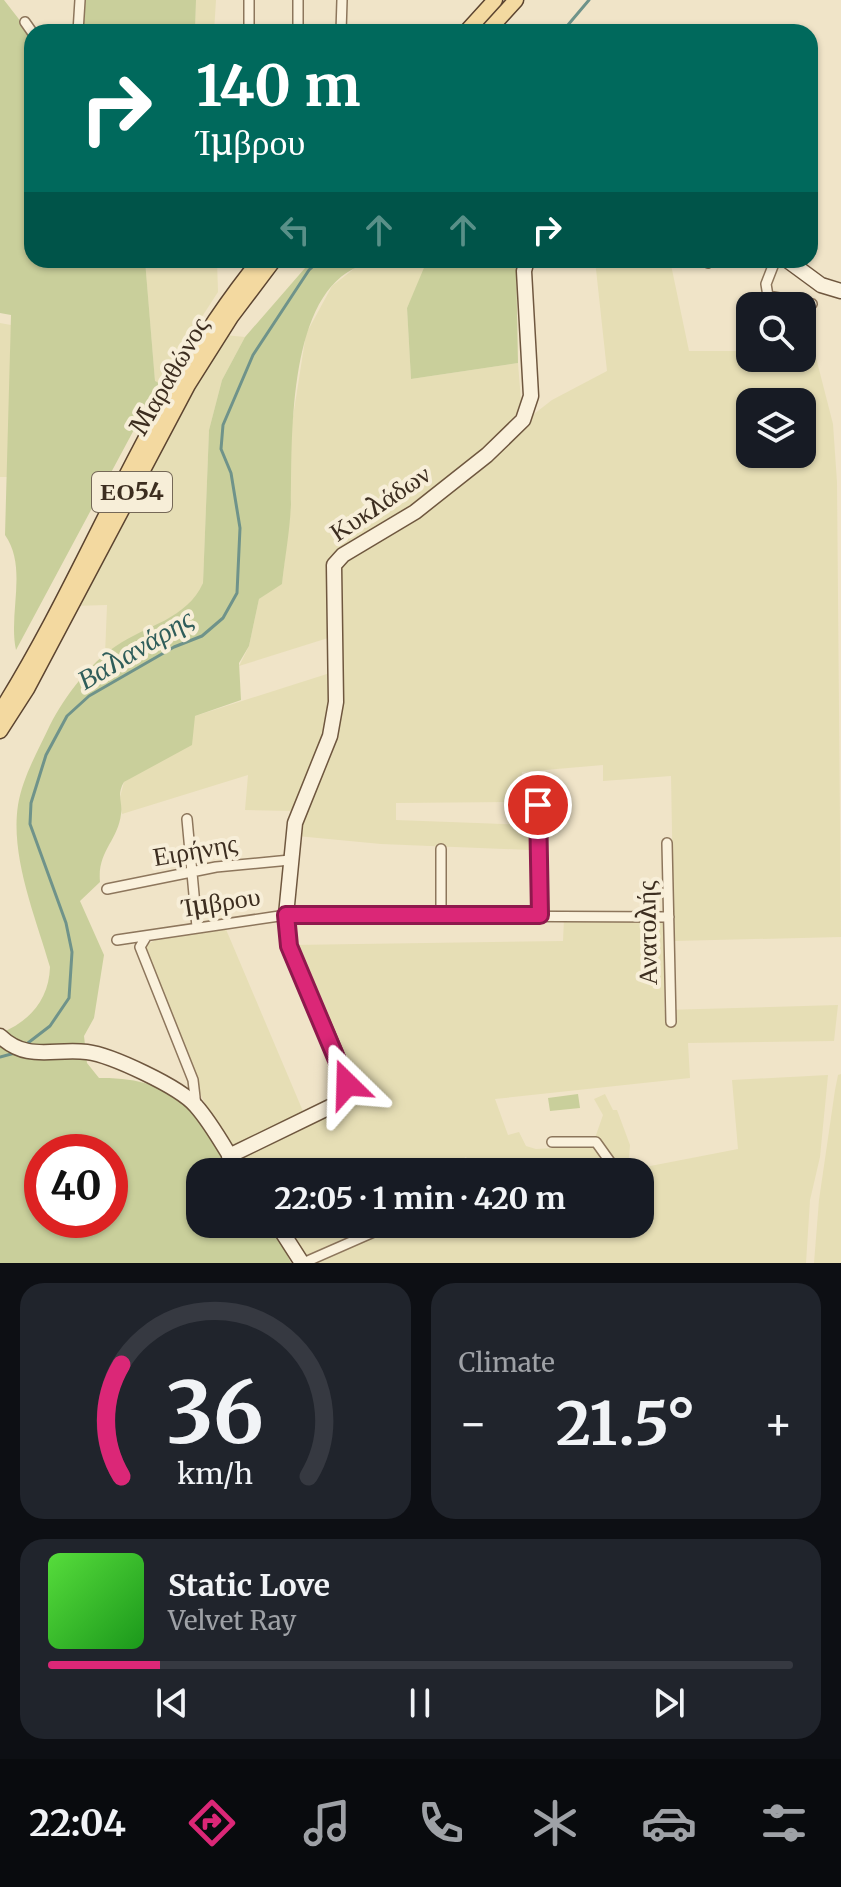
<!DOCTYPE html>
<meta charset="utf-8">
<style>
:root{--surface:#171b24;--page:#20242c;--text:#f1f3f6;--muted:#9ea1a6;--line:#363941;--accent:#db2777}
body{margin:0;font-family:Merriweather,serif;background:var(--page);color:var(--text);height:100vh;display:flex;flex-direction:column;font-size:30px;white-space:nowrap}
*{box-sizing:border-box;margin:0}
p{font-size:26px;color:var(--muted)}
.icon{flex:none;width:44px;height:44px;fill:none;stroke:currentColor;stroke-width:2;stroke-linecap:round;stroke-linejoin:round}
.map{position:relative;height:1263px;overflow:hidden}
.panel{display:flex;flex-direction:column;gap:20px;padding:20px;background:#0d0f14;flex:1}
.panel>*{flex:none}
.banner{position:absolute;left:24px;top:24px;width:794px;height:244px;border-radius:24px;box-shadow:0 2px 6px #0004;background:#00695c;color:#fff;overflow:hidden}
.buttons{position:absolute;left:736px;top:292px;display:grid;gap:16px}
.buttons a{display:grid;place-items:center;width:80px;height:80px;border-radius:16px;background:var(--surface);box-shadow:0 2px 6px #0004;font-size:40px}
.speed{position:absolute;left:24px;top:1134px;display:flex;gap:16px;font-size:40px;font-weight:700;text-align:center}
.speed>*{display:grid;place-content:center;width:104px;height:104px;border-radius:50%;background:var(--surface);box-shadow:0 2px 6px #0004;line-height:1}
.speed .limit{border:12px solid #d22;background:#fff;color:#111}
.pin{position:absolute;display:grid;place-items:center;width:68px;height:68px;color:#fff;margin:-34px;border:4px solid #fff;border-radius:50%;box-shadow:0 2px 8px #0007}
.me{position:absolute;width:88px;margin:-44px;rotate:338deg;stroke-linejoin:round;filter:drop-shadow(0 0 6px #0008)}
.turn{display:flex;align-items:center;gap:28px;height:168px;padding:0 40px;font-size:36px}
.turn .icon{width:104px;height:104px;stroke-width:2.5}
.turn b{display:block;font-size:56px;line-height:68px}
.lanes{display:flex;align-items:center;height:76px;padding:0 40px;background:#0003;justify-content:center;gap:40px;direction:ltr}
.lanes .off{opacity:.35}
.big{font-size:60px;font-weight:700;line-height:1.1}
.panel .tile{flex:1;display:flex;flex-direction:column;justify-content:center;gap:12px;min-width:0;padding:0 28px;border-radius:24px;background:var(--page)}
.panel .dial{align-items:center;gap:0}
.dial svg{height:208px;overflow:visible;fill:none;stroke:var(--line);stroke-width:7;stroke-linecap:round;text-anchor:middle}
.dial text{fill:var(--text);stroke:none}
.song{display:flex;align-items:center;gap:24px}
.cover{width:96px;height:96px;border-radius:12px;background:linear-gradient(135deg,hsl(110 70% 55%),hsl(120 70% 35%))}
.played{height:8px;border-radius:4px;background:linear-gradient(90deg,var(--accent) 15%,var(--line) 15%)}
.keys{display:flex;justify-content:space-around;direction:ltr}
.heat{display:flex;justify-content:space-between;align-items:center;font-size:44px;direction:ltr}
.panel .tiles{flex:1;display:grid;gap:20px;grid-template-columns:1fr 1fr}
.tile:last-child{grid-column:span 2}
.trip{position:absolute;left:186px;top:1158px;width:468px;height:80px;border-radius:24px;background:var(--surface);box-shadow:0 2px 6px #0004;font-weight:700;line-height:80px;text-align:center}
.menu{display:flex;height:128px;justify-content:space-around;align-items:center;background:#090b0e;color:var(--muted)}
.menu .icon{width:56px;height:56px}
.menu .selected{color:var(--accent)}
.menu b{font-size:36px;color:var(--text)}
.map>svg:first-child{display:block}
</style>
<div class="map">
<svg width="841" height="1263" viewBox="0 0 841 1263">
<rect width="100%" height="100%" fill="#f0e4c8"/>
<!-- farmland -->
<path fill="#e6deb5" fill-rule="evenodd" d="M196,0H216L214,32H195Z
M145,260H217L218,292L159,383L155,382Z
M595,260H670L689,351H750V358H802V344L812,342L833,424L837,482L841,937L674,941L671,776L603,781V765L522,772L520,802L396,803V820L533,825L531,850L381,844L297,836L333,736L337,567L552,400L607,371ZM750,402H802V454H750Z
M427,263L407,308L411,379L518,363L521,401L517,414L485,449L400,515L327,565L328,638L239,666L249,646L259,599L282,583L291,506L289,442L306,334L332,286L355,268Z
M0,323L11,325L8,477H0Z
M224,335L245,337L222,380L209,430L203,583L196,600L183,610L105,655L107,605L74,606Z
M330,673L327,722L318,754L294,811L245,810L248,775L122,814L119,801L124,782L160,760L195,716Z
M564,919L665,920L664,1010L838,1005L834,1041L688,1043L690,1078L495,1099L508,1135L519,1132L526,1146L536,1149L591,1146L599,1156L601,1172H476L466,1157L438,1172H246L237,1158L338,1106L354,1091L291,945L563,941Z
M225,927L305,1116L229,1149L202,1098L143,947L157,939Z
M841,1074V1263H814L819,1200L835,1090L838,1075Z
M828,1075L820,1157L810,1200L806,1263H309L400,1224H640V1168L738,1149L732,1080Z
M605,1094L613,1110H617L630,1145L629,1158L613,1162L595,1138L603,1115L594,1099Z
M282,1224H377L304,1256Z"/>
<!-- green -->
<path fill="#c9cf9b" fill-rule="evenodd" d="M0,0H4L32,36V260H145L155,381L159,383L16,650C8,613 28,568 5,535L11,315L0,313Z
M82,0H196L195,32H81Z
M312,260H516L518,363L411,379L407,308L426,263C409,265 367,262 353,269C287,303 292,441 291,504C290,530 285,557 282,584L259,599L249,646L239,663L241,700L195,716L192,745L124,782C116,795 123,802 121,814C118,841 97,851 100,882L80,901L104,955L94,1018L84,1036L87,1063L99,1078C178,1077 194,1113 236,1172H200V1224H272L291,1263H0V1033C30,1022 49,999 50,967C36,918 10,857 18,805C23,776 38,751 50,725C65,696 89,664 116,646C147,625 187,619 203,583L209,430L222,380L245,337ZM42,1152H110V1220H42Z
M578,1094L580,1108L550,1111L548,1098Z"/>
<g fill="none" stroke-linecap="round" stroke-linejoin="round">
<!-- stream -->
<path stroke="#6f938a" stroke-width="3" d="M562,32L589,0
M24,1046L50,1026L69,998L72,952L66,923L30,824L31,803L46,755L67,716L89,696L174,647L202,636L223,618L237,593L240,528L231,473L221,449L223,425L253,355L309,270L320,260
M0,1057L15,1053"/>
<defs>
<path id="street" d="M298,0V32
M25,22L32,32
M78,32L80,0
M249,32V0
M341,32L342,0
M707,260L708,263
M769,260L773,266L766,284L768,296L812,304
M538,805L540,915
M187,819L197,927
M667,843L671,1022
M107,889L216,867L290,860
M441,913V849
M146,937L140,947L193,1080L196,1106
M117,940L286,915L669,917
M552,1142H596L611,1163L609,1172
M303,1263L392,1224"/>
<path id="secondary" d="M787,260L821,285L841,291
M0,1036C27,1062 53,1048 87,1052C111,1055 180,1087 196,1106C213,1125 226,1151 240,1172
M229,1156L336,1104L346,1091L345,1075L289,946L286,915L295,823L330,736L336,702L334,565L343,555L415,512L487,455L523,420L531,396L524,271L527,260
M277,1224L302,1263"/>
<path id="primary" d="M466,32L495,0
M487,32L516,0
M0,712C92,566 149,395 260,260
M0,731L27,689L188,385L231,317L274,260"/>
</defs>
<!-- street casing -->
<use href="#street" stroke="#8d765c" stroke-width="12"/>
<!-- secondary casing -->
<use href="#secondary" stroke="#6f573f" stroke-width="17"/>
<!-- primary casing -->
<use href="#primary" stroke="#5b4430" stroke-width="17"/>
<!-- street -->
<use href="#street" stroke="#faf1dc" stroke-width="9"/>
<!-- secondary -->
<use href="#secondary" stroke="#faf1dc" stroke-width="14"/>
<!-- primary -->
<use href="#primary" stroke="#f3d9a0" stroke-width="14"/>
</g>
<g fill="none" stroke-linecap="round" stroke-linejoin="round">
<defs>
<path id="route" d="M347,1084L289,946L286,915H540L538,805"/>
</defs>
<!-- route casing -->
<use href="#route" stroke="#8e194d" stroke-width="20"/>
<!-- route -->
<use href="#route" stroke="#db2777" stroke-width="14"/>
</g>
<g text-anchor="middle" stroke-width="8" stroke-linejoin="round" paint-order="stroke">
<!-- shield labels -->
<rect fill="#f7eed8" stroke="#756857" stroke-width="2" x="92" y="472" width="80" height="40" rx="6"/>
<g font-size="24" font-weight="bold" fill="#3d2e20">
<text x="132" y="500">ΕΟ54</text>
</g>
<!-- street labels -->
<g font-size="26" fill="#3d2e20" stroke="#f7eed8">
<text transform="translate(169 376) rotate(-60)" y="9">Μαραθώνος</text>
<text transform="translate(380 503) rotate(-34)" y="9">Κυκλάδων</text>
<text transform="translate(195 850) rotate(-10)" y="9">Ειρήνης</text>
<text transform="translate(221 902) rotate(-9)" y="9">Ίμβρου</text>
<text transform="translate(647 933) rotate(-91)" y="9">Ανατολής</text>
</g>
<!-- water labels -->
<g font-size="28" font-style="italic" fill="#2f5d5a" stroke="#f7eed8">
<text transform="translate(135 649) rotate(-31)" y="10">Βαλανάρης</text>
</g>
</g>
</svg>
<div class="buttons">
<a><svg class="icon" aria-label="search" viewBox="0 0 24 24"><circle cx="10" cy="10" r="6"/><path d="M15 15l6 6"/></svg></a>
<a><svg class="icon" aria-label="layers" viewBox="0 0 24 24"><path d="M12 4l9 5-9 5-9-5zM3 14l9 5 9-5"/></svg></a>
</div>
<div class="speed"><div class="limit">40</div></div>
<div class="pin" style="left:538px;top:805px;background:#d93025"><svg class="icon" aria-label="arrive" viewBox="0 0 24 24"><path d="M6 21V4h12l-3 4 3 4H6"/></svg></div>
<svg class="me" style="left:347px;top:1084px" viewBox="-20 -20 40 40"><path d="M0-17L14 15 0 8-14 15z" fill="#db2777" stroke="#fff" stroke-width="4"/></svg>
<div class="trip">22:05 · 1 min · 420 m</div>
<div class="banner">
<div class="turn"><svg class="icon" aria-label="right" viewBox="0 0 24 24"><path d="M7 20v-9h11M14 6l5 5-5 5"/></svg><div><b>140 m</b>Ίμβρου</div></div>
<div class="lanes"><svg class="icon off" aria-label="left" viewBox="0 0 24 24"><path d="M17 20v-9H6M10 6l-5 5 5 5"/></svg><svg class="icon off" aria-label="ahead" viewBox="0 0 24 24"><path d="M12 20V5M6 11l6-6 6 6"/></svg><svg class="icon off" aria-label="ahead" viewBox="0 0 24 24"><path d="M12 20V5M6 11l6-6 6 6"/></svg><svg class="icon" aria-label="right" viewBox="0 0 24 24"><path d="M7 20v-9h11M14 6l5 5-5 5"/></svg></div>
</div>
</div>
<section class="panel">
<div class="tiles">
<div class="tile dial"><svg viewBox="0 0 100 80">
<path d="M14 69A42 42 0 1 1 86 69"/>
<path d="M14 69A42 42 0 0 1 14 26" stroke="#db2777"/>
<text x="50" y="56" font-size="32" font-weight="700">36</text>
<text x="50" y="72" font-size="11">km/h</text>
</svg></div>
<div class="tile"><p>Climate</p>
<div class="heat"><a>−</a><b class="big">21.5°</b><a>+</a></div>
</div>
<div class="tile">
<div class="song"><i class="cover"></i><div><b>Static Love</b><p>Velvet Ray</p></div></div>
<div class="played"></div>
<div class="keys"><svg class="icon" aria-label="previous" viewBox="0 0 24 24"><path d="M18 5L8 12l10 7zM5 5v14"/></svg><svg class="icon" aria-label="pause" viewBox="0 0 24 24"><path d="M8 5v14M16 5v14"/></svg><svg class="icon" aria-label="next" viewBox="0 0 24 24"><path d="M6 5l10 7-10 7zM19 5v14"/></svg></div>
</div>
</div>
</section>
<nav class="menu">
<b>22:04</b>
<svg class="icon selected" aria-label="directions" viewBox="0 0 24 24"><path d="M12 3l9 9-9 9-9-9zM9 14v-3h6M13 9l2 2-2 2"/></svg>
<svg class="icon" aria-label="music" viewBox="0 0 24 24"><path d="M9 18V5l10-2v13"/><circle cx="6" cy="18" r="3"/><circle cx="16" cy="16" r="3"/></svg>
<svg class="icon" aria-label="phone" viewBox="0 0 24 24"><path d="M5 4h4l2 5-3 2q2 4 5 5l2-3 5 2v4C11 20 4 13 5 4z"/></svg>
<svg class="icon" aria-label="climate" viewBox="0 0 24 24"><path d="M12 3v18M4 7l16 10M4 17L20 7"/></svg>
<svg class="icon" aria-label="car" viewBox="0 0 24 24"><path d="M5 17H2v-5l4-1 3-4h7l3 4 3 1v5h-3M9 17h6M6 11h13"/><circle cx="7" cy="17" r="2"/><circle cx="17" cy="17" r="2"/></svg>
<svg class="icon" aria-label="filters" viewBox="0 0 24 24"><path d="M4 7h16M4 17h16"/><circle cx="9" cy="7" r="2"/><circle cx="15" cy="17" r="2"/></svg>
</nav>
